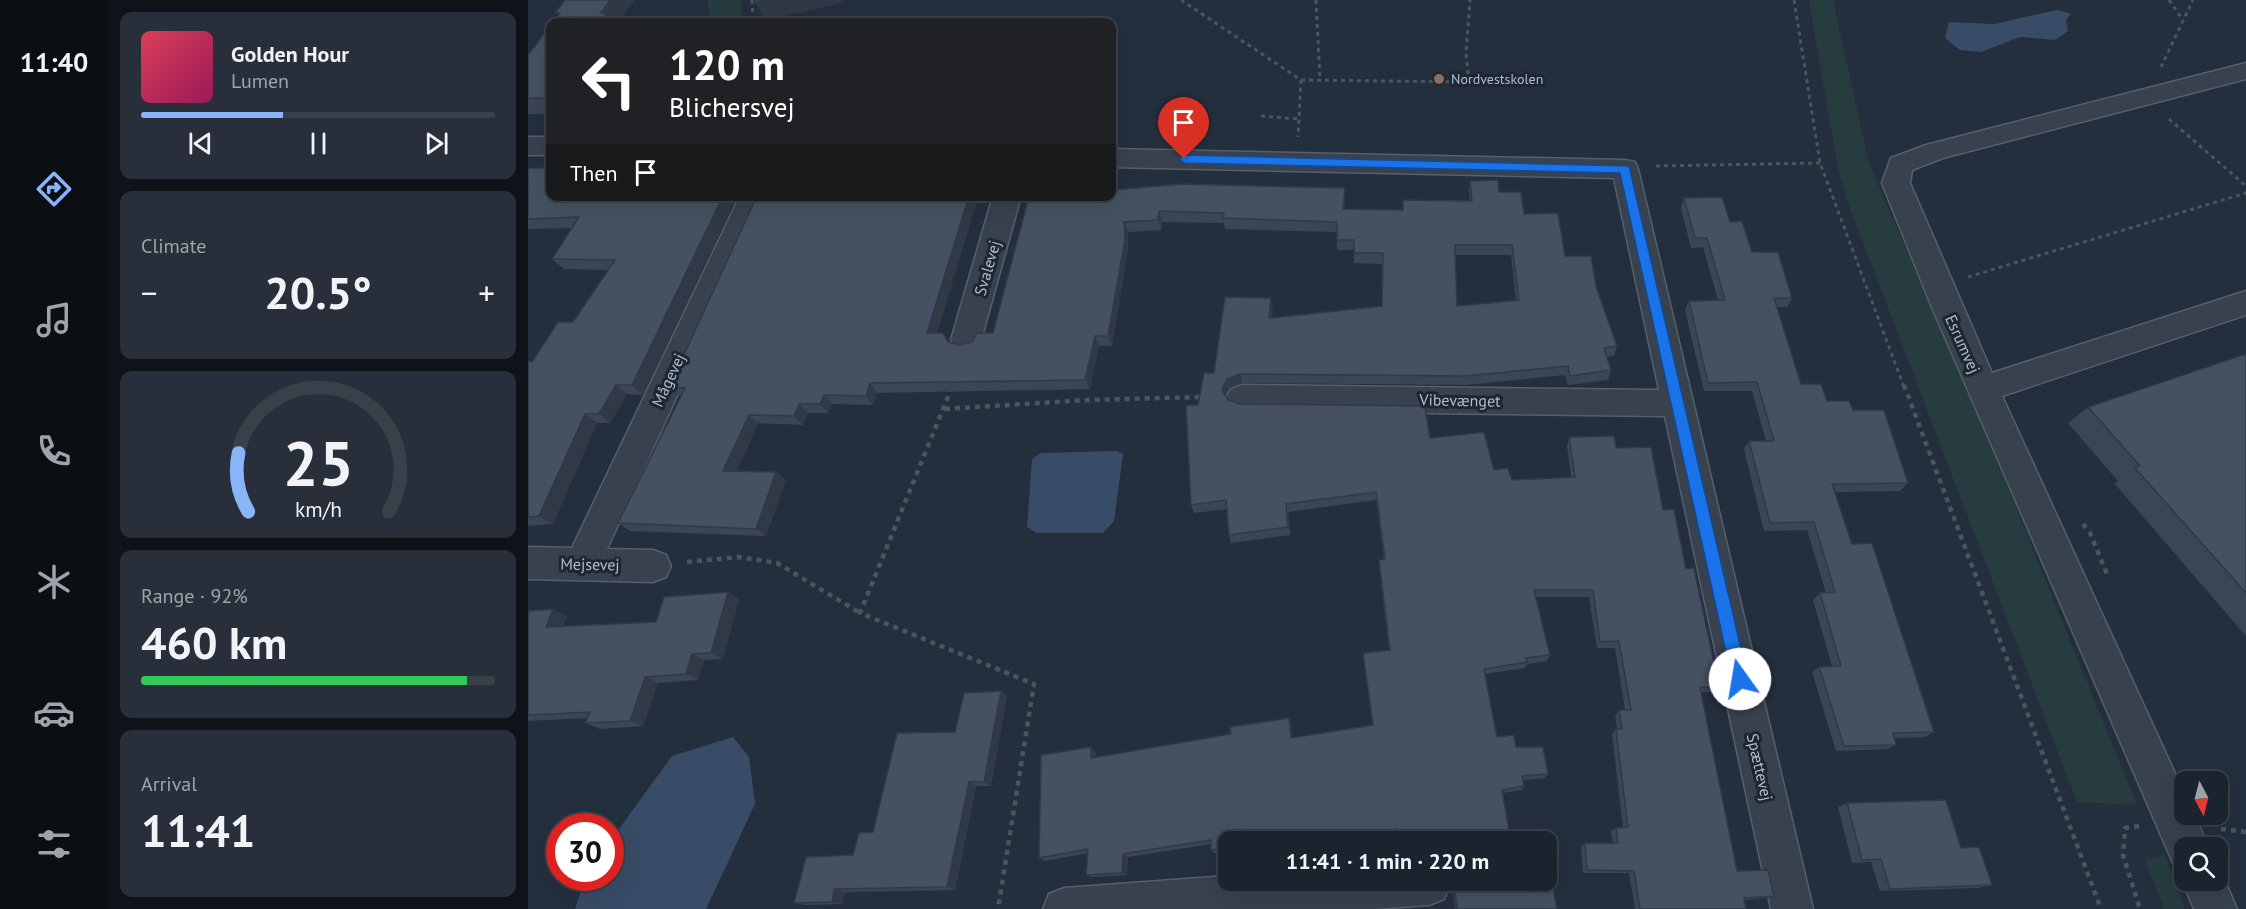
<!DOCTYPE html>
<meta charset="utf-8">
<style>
:root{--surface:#1b232e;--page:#282f3a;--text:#f1f3f6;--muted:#a0a4aa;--line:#39404a;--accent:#8ab4f8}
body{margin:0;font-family:"PT Sans",sans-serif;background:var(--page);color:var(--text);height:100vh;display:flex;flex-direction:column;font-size:22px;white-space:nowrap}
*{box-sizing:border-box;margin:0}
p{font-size:20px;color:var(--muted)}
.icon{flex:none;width:33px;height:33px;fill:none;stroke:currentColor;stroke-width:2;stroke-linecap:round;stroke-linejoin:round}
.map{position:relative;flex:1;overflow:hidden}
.side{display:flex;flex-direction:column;gap:12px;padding:12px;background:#0f1319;width:420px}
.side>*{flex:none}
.top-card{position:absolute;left:18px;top:18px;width:570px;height:183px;border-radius:12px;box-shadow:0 6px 24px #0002,0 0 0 2px var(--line);background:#202124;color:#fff;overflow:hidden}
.needle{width:39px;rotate:173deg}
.controls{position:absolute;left:1646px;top:771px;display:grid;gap:12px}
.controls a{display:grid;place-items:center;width:54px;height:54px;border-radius:12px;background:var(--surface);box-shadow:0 6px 24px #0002,0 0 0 2px var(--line);font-size:30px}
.speed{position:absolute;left:18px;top:813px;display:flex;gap:12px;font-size:30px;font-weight:700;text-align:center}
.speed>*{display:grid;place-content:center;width:78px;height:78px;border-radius:50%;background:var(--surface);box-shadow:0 6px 24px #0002,0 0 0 2px var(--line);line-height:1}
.speed .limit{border:9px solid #d22;background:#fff;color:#111}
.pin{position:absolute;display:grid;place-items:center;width:51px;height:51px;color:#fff;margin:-62px -26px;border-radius:50% 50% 50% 0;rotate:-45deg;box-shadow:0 0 6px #0007}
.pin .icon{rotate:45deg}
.me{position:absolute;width:66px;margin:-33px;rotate:347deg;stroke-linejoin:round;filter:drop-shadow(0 0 4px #0008)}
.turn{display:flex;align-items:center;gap:21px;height:126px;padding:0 24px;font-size:27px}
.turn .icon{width:78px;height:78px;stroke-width:2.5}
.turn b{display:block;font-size:42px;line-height:51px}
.then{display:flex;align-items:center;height:57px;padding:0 24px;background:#0003;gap:12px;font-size:22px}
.big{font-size:45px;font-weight:700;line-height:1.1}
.side .tile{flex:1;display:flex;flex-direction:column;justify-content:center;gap:9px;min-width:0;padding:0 21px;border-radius:12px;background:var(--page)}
.side .dial{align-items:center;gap:0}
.dial svg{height:156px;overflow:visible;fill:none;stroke:var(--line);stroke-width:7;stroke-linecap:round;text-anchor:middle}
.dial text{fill:var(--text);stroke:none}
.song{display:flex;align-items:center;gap:18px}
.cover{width:72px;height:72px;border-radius:9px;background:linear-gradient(135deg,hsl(350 70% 55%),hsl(330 70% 35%))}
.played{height:6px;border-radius:3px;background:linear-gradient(90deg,var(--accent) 40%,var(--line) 40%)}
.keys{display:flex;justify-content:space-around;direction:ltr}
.heat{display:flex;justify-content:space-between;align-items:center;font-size:33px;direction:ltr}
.charge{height:9px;border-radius:4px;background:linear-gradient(90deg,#34c759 92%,var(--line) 0)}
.trip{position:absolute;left:690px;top:831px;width:339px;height:60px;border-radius:12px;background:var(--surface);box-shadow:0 6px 24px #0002,0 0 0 2px var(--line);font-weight:700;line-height:60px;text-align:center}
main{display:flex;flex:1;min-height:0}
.menu{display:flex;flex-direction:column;width:108px;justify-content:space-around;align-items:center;background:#0b0e12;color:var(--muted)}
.menu .icon{width:42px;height:42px}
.menu .on{color:var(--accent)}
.menu b{font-size:27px;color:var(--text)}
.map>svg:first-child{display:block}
</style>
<main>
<nav class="menu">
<b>11:40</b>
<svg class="icon on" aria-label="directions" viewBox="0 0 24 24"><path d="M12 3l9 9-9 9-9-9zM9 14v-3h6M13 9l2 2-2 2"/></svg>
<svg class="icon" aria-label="music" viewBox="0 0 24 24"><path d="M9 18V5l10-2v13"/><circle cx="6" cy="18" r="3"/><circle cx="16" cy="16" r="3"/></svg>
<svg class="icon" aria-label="phone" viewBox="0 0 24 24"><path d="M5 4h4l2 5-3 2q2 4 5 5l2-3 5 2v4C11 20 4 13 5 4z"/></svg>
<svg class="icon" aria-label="climate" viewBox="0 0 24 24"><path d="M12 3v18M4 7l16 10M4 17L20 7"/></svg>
<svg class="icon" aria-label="car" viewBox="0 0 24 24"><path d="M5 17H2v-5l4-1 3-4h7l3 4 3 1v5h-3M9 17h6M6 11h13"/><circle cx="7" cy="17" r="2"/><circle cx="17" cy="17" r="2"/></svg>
<svg class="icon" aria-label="filters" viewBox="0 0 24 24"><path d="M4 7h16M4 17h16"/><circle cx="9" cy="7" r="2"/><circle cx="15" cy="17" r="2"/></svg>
</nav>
<section class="side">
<div class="tile">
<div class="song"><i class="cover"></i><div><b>Golden Hour</b><p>Lumen</p></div></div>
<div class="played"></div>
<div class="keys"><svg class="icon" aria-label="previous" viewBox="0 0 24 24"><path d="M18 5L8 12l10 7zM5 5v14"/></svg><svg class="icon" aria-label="pause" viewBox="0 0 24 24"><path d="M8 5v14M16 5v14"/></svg><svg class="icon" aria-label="next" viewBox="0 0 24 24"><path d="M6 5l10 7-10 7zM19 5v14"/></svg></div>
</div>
<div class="tile"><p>Climate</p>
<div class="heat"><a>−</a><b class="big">20.5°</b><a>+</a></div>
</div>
<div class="tile dial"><svg viewBox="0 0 100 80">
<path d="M14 69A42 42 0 1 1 86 69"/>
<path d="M14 69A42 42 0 0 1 9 39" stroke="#8ab4f8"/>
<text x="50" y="56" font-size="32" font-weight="700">25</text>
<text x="50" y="72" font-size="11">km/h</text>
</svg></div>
<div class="tile"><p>Range · 92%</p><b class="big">460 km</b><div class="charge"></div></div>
<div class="tile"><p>Arrival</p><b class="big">11:41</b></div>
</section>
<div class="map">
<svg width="1718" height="909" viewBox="0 0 1718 909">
<rect width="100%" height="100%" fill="#242f3e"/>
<!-- green -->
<path fill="#263c3f" d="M180,0H213V22H181Z
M1281,0H1305L1341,163L1476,478L1609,805L1549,802L1321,206L1309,165Z
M1637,855L1657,909H1636L1617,860Z"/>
<!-- water -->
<path fill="#394c67" d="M1529,10L1543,14L1538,20L1540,31L1527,40L1492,37L1453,52L1432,50L1417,38L1421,22L1466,24Z
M589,451L595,454L586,521L575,533H509L499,527L504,459L513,453Z
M205,737L221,757L227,804L178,909H47L57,878H82L83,840L144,756Z"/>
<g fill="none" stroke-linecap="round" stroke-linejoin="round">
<defs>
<path id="minor" d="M1718,63V79L1415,158L1384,170L1382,183L1464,373L1718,291V315L1474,396L1656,793V814H1666L1681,848H1656V867L1645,863L1403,305L1354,183L1363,158L1398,145Z
M0,137H22V155H0Z
M584,149L1097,160L1107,162L1110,169L1285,909H1243L1137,416L714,411L703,407L698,398L703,389L714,385L1131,390L1086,178L584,167Z
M212,196H240L79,549L125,550L138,555L143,566L138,577L125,582L0,579V547L44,548Z
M465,196H493L453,340L449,349L438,352L427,349L423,340Z
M1690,865L1709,909H1666L1654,880L1656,875V880H1689Z
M700,876V880H921L922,884L916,899L901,905L845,909H515L521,894L536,888Z"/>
</defs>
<!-- minor casing -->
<use href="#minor" stroke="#565f6c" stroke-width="3"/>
<!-- path-far1 -->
<path stroke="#44595c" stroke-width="3" stroke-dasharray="4 4" stroke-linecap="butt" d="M224,0L225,22
M653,0L773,80L770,137
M788,0L792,80
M1266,0L1292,163L1376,387
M1641,0L1655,20
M1633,67L1665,0
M773,80L941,82L938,54L942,0
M733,116L771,119
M1641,119L1718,186
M1128,166L1292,163
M1440,277L1718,193"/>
<!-- path -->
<path stroke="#44595c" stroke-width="4.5" stroke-dasharray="5 5" stroke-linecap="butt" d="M1376,385L1573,909
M424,387L332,613L506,684L470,909
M417,409L559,400L674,397
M1555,524L1562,533L1579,574
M159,562L211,557L249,563L332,613
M1611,826L1597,828L1595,855L1612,909
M1693,829L1718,832"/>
<!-- minor -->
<use href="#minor" fill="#38414e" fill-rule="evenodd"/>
</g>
<!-- wall -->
<path fill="#3b4654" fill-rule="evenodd" d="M22,26V114H0V55Z
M0,168L209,196L115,395L99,394L82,423H69L25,524L0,526V361L4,362L45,322L80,270L36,269L24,259L44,228L0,229Z
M942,181L971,192L996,214L1037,256L1068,286L1089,346L1086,356L1078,357L1083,370L1080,380L1040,385L1037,375L937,385L714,383L701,388L697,396L700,400L712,404L902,438L966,470L984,480L1043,477L1039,446L1041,437L1088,448L1135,510L1158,569L1191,687L1185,692H1173L1209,871L1246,896L1238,898L1217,900L1218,909H1107L1101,873H1055L1053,846L1057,843H1085L1083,831L1088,828H1095L1084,734L1088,729H1089L1087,716L1091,710H1097L1087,648H1069L1061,597H1008L1022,655L1019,661L999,664L997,668L957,674L969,737L988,747L1020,774L1017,778L995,780L996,786L994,790L975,793L983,842H870L868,833L819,842H770L769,839L756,842H700V851L686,853L683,850V844L600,857L599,875L564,877L558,875L560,853L517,861L511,858L568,752V757L703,734L761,718L763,723L764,738L844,725L861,650L851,567V560L856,559L848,500L760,512L762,535L703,543L701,535L699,509L666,513L663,505L670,405L686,373L743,298L745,308L744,318L854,306L855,264L826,263V250H809V232L697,229L696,223L634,222L633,230L600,232V249L584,346H571L562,389L349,393L345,405L304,404L300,413H280L275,425L230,423L209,471L248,472L258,480L238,536L102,531L90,523L153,396H151L141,387L229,196H447L449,200L409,333H415L421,342L431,345L444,342L465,333L501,196L817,198L816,209L875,210L942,201L941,191ZM927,255H983L988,300L929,306Z
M1156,198L1202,222L1224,252L1264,298L1259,307H1249L1273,384L1299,401L1325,410L1380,483L1372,491L1306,492L1324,544L1406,732L1397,737L1366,738L1368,745L1359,749L1308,751L1284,672L1291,667L1304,666L1285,600L1292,593H1298L1279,530L1236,531L1216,449L1221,441H1238L1224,391H1176L1157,310L1161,301L1190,300L1175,247L1163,248L1153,208Z
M1718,354V636L1586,483L1590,481L1540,423L1560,407Z
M200,592L211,599L195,659L176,660L170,680L130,683L115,726L72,729L57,723L59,718L0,721V611L39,616L35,626L128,622Z
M479,696L463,786H448L427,890L317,892L314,904L277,905L266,903L325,855L345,832L427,732Z
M1319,803L1433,848L1464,885L1451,888L1352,891L1343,862L1324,863L1310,807Z
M923,880H991L927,908Z"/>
<!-- shaded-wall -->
<path fill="#303945" d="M82,0H107L90,22H72L73,13Z
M242,0H315L316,3L237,20L227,3Z
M22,89V106L16,98Z
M817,188V198L815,219V209Z
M195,196H209L115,395L104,385Z
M441,196H447L449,200L406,342L399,333Z
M631,211L634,222L633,230L630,220Z
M596,222L600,232V249L584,346L580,336Z
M743,298L745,308L743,328L741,318Z
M567,336L571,346L562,389L557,380Z
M712,374L714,383L701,388L696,399L694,390L699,379Z
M342,383L349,393L345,405L338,396Z
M88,385L99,394L82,423L71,414Z
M296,395L304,404L300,413L292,404Z
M271,404L280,413L275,425L266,416Z
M57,414L69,423L25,524L11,516Z
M221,415L230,423L205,480L195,471Z
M248,472L258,480L238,536L228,529Z
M200,592L211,599L195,659L183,653Z
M25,609L39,616L32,633L18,627Z
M164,654L176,660L170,680L158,674Z
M117,677L130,683L115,726L102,721Z
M473,691L479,696L463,786L456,782Z
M761,718L763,723L765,743L763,738Z
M563,747L568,752V762L563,758Z
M441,782L448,786L427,890L419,887Z
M595,854L600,857L599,875L594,873Z
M306,889L317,892L314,904L304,902Z"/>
<!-- building -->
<path fill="#455162" stroke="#303945" stroke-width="1.5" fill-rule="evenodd" d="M37,0H82L73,13H79L72,22H25L32,13H27Z
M226,0H242L227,3Z
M22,26V89L16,98H0V55Z
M0,168H22V196H195L104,385H88L71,414H57L11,516L0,517V361L4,362L30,322H45L87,260L24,259L51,217L0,219Z
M970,180L971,192H993L996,214L1030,213L1037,256H1063L1068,286L1089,346L1076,348L1083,370L1042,376L1040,366L938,376L712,374L699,379L694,390L700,400L712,404L897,406L902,438L956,432L966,470L980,468L984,480L1047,477L1041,437L1086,436L1088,448L1123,447L1135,510L1146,509L1158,569L1166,568L1173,601L1191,687H1172L1209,871L1240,870L1246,896L1216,898L1218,909H1112L1106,871L1059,870L1057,843H1090L1088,828L1100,827L1088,729H1094L1091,710H1103L1091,641L1072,642L1065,590H1006L1022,655L998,658L999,662L956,669L969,737L986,735L988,747H1015L1020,774L994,776L996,786L974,790L983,842H870L868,829L804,842H770L769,836L734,842H700V847L683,850V840L595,854L594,873L558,875L560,849L511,858L513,755L563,747V758L703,734L702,727L761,718L763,738L845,725L835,653L862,650L851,560L857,559L848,492L758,504L760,527L701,535L698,500L663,505L658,405H670L676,373H686L697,297L743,298L741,318L854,306L855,253H826V240H809V222L695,218L696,213L631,211L630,220L596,222L597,239L580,336H567L557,380L342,383L338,396L296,395L292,404H271L266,416L221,415L195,471L248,472L228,529L90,523L157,388L141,387L229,196H441L399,333H415L420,342L431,345L444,342L449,333H465L501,196H584V190L654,184L817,188L815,209L875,210V200L944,201L942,181ZM927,245H984L991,300L929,306Z
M1194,197L1202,222L1214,221L1224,252H1250L1264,298H1246L1273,384H1293L1299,401H1321L1325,410H1356L1380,483L1304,484L1324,544L1344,543L1406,732L1365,733L1368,745L1316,746L1291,667L1313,666L1292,593L1307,592L1286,522L1242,523L1221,441H1246L1229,382L1180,383L1161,301L1197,300L1179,238H1167L1156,198Z
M1718,354V593L1607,468L1612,466L1560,407Z
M200,592L183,653L164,654L158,674L117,677L102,721L57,723L62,712L0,715V611L25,609L18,627L128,622L136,597Z
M473,691L456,782H441L419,887L306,889L304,902L266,903L278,857L325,855L331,833L345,832L369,733L427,732L436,693Z
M1418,800L1433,848L1451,847L1464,885L1362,889L1353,859L1334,860L1319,803Z
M925,880H991L993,892L1025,888L1029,909H925L929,908Z"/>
<!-- route -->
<path fill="#1a73e8" stroke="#114b97" stroke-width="1.5" d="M656,155L1101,166L1220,679L1218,684L1212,687L1207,684L1204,679L1092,173L656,163L651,159Z"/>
<!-- markers -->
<circle fill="#8d6e63" stroke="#1d2633" stroke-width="2" cx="911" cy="79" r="6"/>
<g text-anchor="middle" stroke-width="6" stroke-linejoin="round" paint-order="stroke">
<!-- far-poi labels -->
<g font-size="14" fill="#b4bcc9" stroke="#1d2633" text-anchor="start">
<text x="923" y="84">Nordvestskolen</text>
</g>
<!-- street labels -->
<g font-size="16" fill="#b4bcc9" stroke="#1d2633">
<text transform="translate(459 268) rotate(-74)" y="6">Svalevej</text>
<text transform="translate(1435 344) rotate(66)" y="6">Esrumvej</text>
<text transform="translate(140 380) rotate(-65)" y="6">Mågevej</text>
<text transform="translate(932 400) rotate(1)" y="6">Vibevænget</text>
<text transform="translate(62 564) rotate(1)" y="6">Mejsevej</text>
<text transform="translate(1232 767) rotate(77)" y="6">Spættevej</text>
</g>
</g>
</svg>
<div class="controls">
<a><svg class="needle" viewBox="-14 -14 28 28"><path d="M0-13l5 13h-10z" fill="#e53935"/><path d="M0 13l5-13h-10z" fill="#a0a4aa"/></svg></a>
<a><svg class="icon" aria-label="search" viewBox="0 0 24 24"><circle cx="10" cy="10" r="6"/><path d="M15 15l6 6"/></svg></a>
</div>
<div class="speed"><div class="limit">30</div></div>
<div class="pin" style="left:656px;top:159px;background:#d93025"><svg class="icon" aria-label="arrive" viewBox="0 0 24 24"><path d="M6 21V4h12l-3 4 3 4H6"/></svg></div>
<svg class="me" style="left:1212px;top:679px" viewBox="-20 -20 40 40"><circle r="19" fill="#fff"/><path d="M0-13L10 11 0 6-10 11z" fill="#1a73e8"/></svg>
<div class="trip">11:41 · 1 min · 220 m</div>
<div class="top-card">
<div class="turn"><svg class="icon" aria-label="left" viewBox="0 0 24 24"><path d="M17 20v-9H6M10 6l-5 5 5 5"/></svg><div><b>120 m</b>Blichersvej</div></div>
<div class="then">Then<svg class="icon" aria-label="arrive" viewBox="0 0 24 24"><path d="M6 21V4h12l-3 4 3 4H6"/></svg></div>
</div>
</div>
</main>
